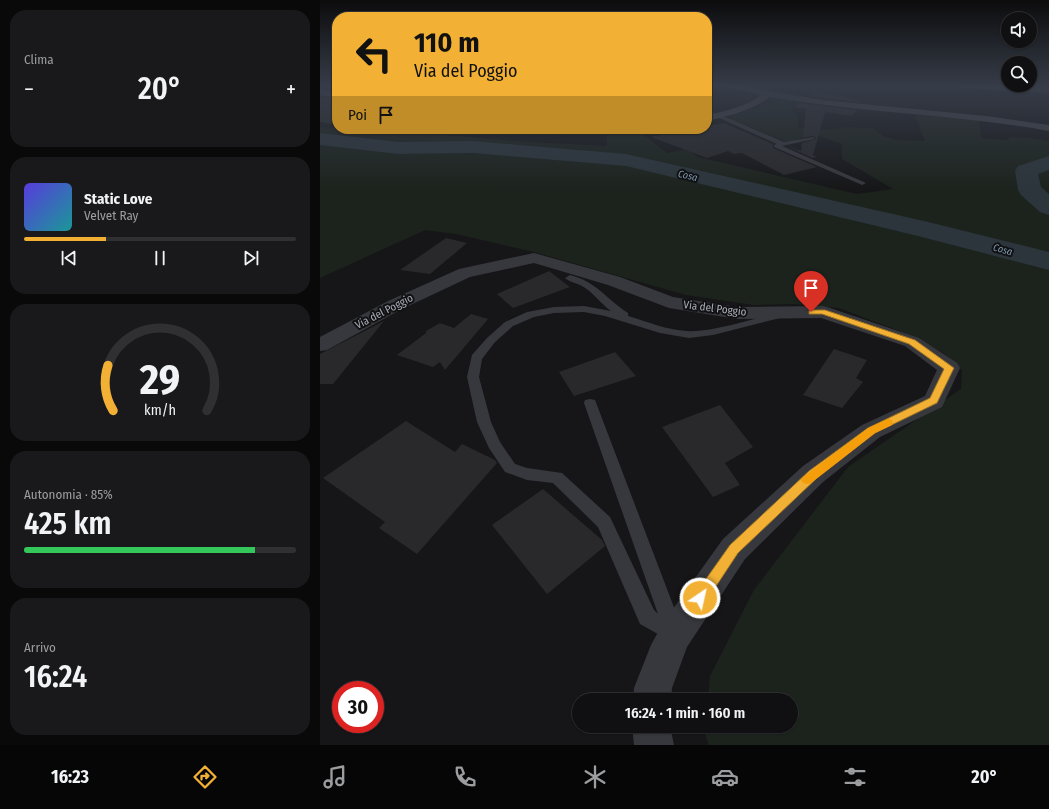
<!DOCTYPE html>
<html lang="it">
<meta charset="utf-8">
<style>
:root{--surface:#101012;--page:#19191b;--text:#f1f3f6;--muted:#9c9d9f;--line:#303032;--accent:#f2b134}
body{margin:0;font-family:"Fira Sans Condensed",sans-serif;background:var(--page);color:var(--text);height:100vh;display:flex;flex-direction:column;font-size:15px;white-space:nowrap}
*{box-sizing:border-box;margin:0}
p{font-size:13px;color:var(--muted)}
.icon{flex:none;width:22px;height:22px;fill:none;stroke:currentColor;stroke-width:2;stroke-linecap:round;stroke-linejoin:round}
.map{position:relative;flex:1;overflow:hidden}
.details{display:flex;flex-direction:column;gap:10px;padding:10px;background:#09090a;width:320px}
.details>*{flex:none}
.top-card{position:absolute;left:12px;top:12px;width:380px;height:122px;border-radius:16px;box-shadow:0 1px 3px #0004,0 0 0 1px var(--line);background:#f2b134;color:#111;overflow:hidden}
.controls{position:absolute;left:681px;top:12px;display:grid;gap:8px}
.controls a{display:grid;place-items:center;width:36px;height:36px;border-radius:50%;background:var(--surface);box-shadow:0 1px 3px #0004,0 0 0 1px var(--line);font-size:20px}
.speed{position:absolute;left:12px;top:681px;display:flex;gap:8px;font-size:20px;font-weight:700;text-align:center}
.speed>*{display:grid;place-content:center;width:52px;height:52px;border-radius:50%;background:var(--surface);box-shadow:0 1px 3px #0004,0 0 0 1px var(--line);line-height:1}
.speed .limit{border:6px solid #d22;background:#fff;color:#111}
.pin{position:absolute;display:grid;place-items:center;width:34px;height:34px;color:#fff;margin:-41px -17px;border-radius:50% 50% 50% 0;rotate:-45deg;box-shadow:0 0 4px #0007}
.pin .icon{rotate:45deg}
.me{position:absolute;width:44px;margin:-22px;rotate:34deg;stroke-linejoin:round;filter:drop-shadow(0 0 3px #0008)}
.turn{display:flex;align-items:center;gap:14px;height:84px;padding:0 16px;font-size:18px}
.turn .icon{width:52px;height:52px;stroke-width:2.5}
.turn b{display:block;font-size:28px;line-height:34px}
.then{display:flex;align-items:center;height:38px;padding:0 16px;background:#0003;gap:8px;font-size:15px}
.big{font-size:30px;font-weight:600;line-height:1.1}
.details .tile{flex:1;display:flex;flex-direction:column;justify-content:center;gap:6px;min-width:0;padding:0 14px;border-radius:16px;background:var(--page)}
.details .dial{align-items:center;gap:0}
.dial svg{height:104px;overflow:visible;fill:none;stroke:var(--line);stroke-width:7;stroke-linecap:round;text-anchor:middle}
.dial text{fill:var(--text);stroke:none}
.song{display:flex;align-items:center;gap:12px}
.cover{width:48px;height:48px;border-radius:6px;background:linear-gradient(135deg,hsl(250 70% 55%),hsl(180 70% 35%))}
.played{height:4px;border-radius:2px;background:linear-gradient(90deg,var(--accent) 30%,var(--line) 30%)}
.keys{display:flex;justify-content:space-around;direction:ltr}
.heat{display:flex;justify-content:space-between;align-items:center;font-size:22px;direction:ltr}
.charge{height:6px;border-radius:3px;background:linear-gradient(90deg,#34c759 85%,var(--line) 0)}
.trip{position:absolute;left:252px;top:693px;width:226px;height:40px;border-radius:20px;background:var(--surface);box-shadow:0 1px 3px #0004,0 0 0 1px var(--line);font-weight:600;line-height:40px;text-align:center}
.tabs{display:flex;height:64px;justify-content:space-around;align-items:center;background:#060607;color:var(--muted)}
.tabs .icon{width:28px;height:28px}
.tabs .on{color:var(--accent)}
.tabs b{font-size:18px;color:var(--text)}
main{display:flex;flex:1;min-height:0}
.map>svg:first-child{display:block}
</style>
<main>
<section class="details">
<div class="tile"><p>Clima</p>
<div class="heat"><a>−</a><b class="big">20°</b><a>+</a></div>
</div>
<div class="tile">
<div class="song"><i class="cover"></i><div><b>Static Love</b><p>Velvet Ray</p></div></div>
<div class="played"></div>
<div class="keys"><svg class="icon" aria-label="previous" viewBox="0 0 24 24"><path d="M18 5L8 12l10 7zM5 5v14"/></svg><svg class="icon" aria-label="pause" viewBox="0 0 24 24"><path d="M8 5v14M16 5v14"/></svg><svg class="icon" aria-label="next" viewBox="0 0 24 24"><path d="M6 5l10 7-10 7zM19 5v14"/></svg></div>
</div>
<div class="tile dial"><svg viewBox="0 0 100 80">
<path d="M14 69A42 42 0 1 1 86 69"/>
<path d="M14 69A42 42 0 0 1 10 34" stroke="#f2b134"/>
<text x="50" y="56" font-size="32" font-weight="700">29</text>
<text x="50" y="72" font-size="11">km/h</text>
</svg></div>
<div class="tile"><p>Autonomia · 85%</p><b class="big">425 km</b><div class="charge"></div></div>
<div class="tile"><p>Arrivo</p><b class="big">16:24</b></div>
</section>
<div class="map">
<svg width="729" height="745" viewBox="0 0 729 745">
<rect width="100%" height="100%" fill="#161618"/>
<!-- green -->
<path fill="#1c231d" d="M462,100L472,101L471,108L478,117V127L506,130L527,127L553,128L563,136L576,140L605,141L594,114L659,119L661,138L686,140L691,137L709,138L729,141V745H389L385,734L386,726H471V700H388L390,676L434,590L528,467L641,389L642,370L623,353L595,337L519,308L474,304L434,305L366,295L214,252L136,234L105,230L0,278V127L81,134L129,135L193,141L287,146L286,129H317L347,153L367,149L378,157L537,194L573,189L522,159V144L496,135L467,142L414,120L409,116Z"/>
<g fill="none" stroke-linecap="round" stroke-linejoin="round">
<!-- river -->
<path fill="#2c353c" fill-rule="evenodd" d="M0,133L78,142L153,141L306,154L604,221L729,252V270L598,236L306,166L153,153L78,154L0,145Z
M729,156V170L718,174L721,187L729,194V215L720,212L701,195L698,190L695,171L698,166Z"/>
</g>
<!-- building -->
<path fill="#29292c" d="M494,90L543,102L488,96Z
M0,97L17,99V125L0,122Z
M480,103L519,108L537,110L532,116L505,112L493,155L497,157L492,158L467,146L481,151L482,143L496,139L494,136L483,137L486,109L475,107Z
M404,123L453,144V148L497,167L464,175L422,153L414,154L408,151L387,158L331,137L370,129H387V126Z
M126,238L147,243L110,274L80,270Z
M229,271L250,287L193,308L177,294Z
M151,314L168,319L125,370L120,362L113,367L77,355L106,333V331L120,323L134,328Z
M64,321L13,384H0V354Z
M514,349L547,360L536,378L543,382L522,408L483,395Z
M295,352L316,376L254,396L239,372Z
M400,405L433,447L405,463L420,485L393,497L342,427Z
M86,421L135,452L142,444L175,460L177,463L97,554L59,528L65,522L3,478Z
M223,489L282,540L285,546L227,594L172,525Z"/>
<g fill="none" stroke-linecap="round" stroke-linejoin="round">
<!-- lane -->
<path fill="#37383d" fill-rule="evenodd" d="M397,115H401L464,142L494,137V139L462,146L546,183L542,185L540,184L454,147V145L457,144L397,117Z
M250,275C277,282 285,298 308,313V316C328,322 347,330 367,331C391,333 436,318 460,312L465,315L464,317L393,335L369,338L340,333L285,316L264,312L234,313L214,317L193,326L175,342L162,359L159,377L171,422L180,442L195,464L207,468L242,473L290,517L334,610L338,614L264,403L265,400L270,399L275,400L363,631L361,641L354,643L320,624L278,527L233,483L207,480L185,472L169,448L157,422L147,377L152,355L167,338L185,322L207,312L234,307L264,306L291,311C280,303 273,292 262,286C257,283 249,282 245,278Z"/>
<!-- street -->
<path fill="#37383d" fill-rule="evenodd" d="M214,253L300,277L353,297L417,307L503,306L510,308L599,338L637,363L640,368L622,407L560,437L503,482L425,559L367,647L352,688L351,700H313L314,688L331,645L343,623L403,539L483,466L542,425L605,396L617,370L585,346L501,318L417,319L349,308L288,285L214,263L150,277L82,309L7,350L0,351V337L68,301L139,269Z
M312,726H350L354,745H314Z"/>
<!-- secondary -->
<path fill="#45474d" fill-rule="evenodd" d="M402,86H420L502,100L666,116L729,125V131C637,114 542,113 450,97C431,111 409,116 387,121V115C406,111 425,107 441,95Z
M637,86L729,87V93L641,88Z
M0,89L17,92V98L0,95Z"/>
</g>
<!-- sky -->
<linearGradient id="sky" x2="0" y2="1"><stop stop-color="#0c0c0d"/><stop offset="0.45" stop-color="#363c48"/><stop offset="1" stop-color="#363c48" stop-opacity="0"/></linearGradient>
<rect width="729" height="191" fill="url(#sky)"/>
<!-- route -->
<path fill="#f2b134" stroke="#9d7322" d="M491,310H505L595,340L634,368L617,403L555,433L497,478L418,553L385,603L380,605L376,603L374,598L376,593L410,545L489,471L548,428L610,398L624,369L589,344L502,314H489V311Z"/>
<!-- slow -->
<path fill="#f59e0b" d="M568,419L572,420L573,423L572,425L555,433L491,483L487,484L483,483L481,480L483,477L548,428Z"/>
<g text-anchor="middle" stroke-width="4" stroke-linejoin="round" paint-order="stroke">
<!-- far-water labels -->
<g font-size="10" font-style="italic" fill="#7f9bb3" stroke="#111113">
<text transform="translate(368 175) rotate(13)" y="4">Cosa</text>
<text transform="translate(683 249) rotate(15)" y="4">Cosa</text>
</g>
<!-- street labels -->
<g font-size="11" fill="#a8adb8" stroke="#111113">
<text transform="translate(395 308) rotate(7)" y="4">Via del Poggio</text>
<text transform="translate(64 311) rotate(-27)" y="4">Via del Poggio</text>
</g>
</g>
</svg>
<div class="controls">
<a><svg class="icon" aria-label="sound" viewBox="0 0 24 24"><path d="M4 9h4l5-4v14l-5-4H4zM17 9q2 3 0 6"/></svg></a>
<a><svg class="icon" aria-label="search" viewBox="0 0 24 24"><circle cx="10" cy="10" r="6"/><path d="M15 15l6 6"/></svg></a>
</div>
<div class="speed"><div class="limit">30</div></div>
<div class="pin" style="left:491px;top:312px;background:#d93025"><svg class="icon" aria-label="arrive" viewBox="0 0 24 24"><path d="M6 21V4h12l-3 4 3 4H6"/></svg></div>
<svg class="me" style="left:380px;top:598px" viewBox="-20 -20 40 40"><circle r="17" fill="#f2b134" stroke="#fff" stroke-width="3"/><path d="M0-11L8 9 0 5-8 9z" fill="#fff"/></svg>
<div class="trip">16:24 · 1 min · 160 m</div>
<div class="top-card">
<div class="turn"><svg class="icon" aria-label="left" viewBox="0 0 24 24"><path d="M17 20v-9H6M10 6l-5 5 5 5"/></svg><div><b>110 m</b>Via del Poggio</div></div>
<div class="then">Poi<svg class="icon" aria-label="arrive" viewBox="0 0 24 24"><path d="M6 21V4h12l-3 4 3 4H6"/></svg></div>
</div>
</div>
</main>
<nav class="tabs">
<b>16:23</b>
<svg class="icon on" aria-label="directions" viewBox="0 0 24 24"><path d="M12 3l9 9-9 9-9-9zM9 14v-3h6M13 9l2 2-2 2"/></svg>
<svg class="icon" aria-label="music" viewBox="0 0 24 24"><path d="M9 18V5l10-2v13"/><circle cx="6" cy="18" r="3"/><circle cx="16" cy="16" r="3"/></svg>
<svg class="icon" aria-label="phone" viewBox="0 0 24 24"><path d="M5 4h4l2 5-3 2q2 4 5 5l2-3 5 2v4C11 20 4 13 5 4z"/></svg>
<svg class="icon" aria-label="climate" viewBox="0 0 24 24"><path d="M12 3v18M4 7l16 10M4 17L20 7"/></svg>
<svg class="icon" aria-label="car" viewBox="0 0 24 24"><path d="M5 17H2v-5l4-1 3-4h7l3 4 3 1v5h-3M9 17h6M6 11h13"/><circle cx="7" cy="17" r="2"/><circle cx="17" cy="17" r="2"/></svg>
<svg class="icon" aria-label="filters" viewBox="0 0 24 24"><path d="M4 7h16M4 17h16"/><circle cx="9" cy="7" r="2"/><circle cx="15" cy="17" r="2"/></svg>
<b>20°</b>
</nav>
